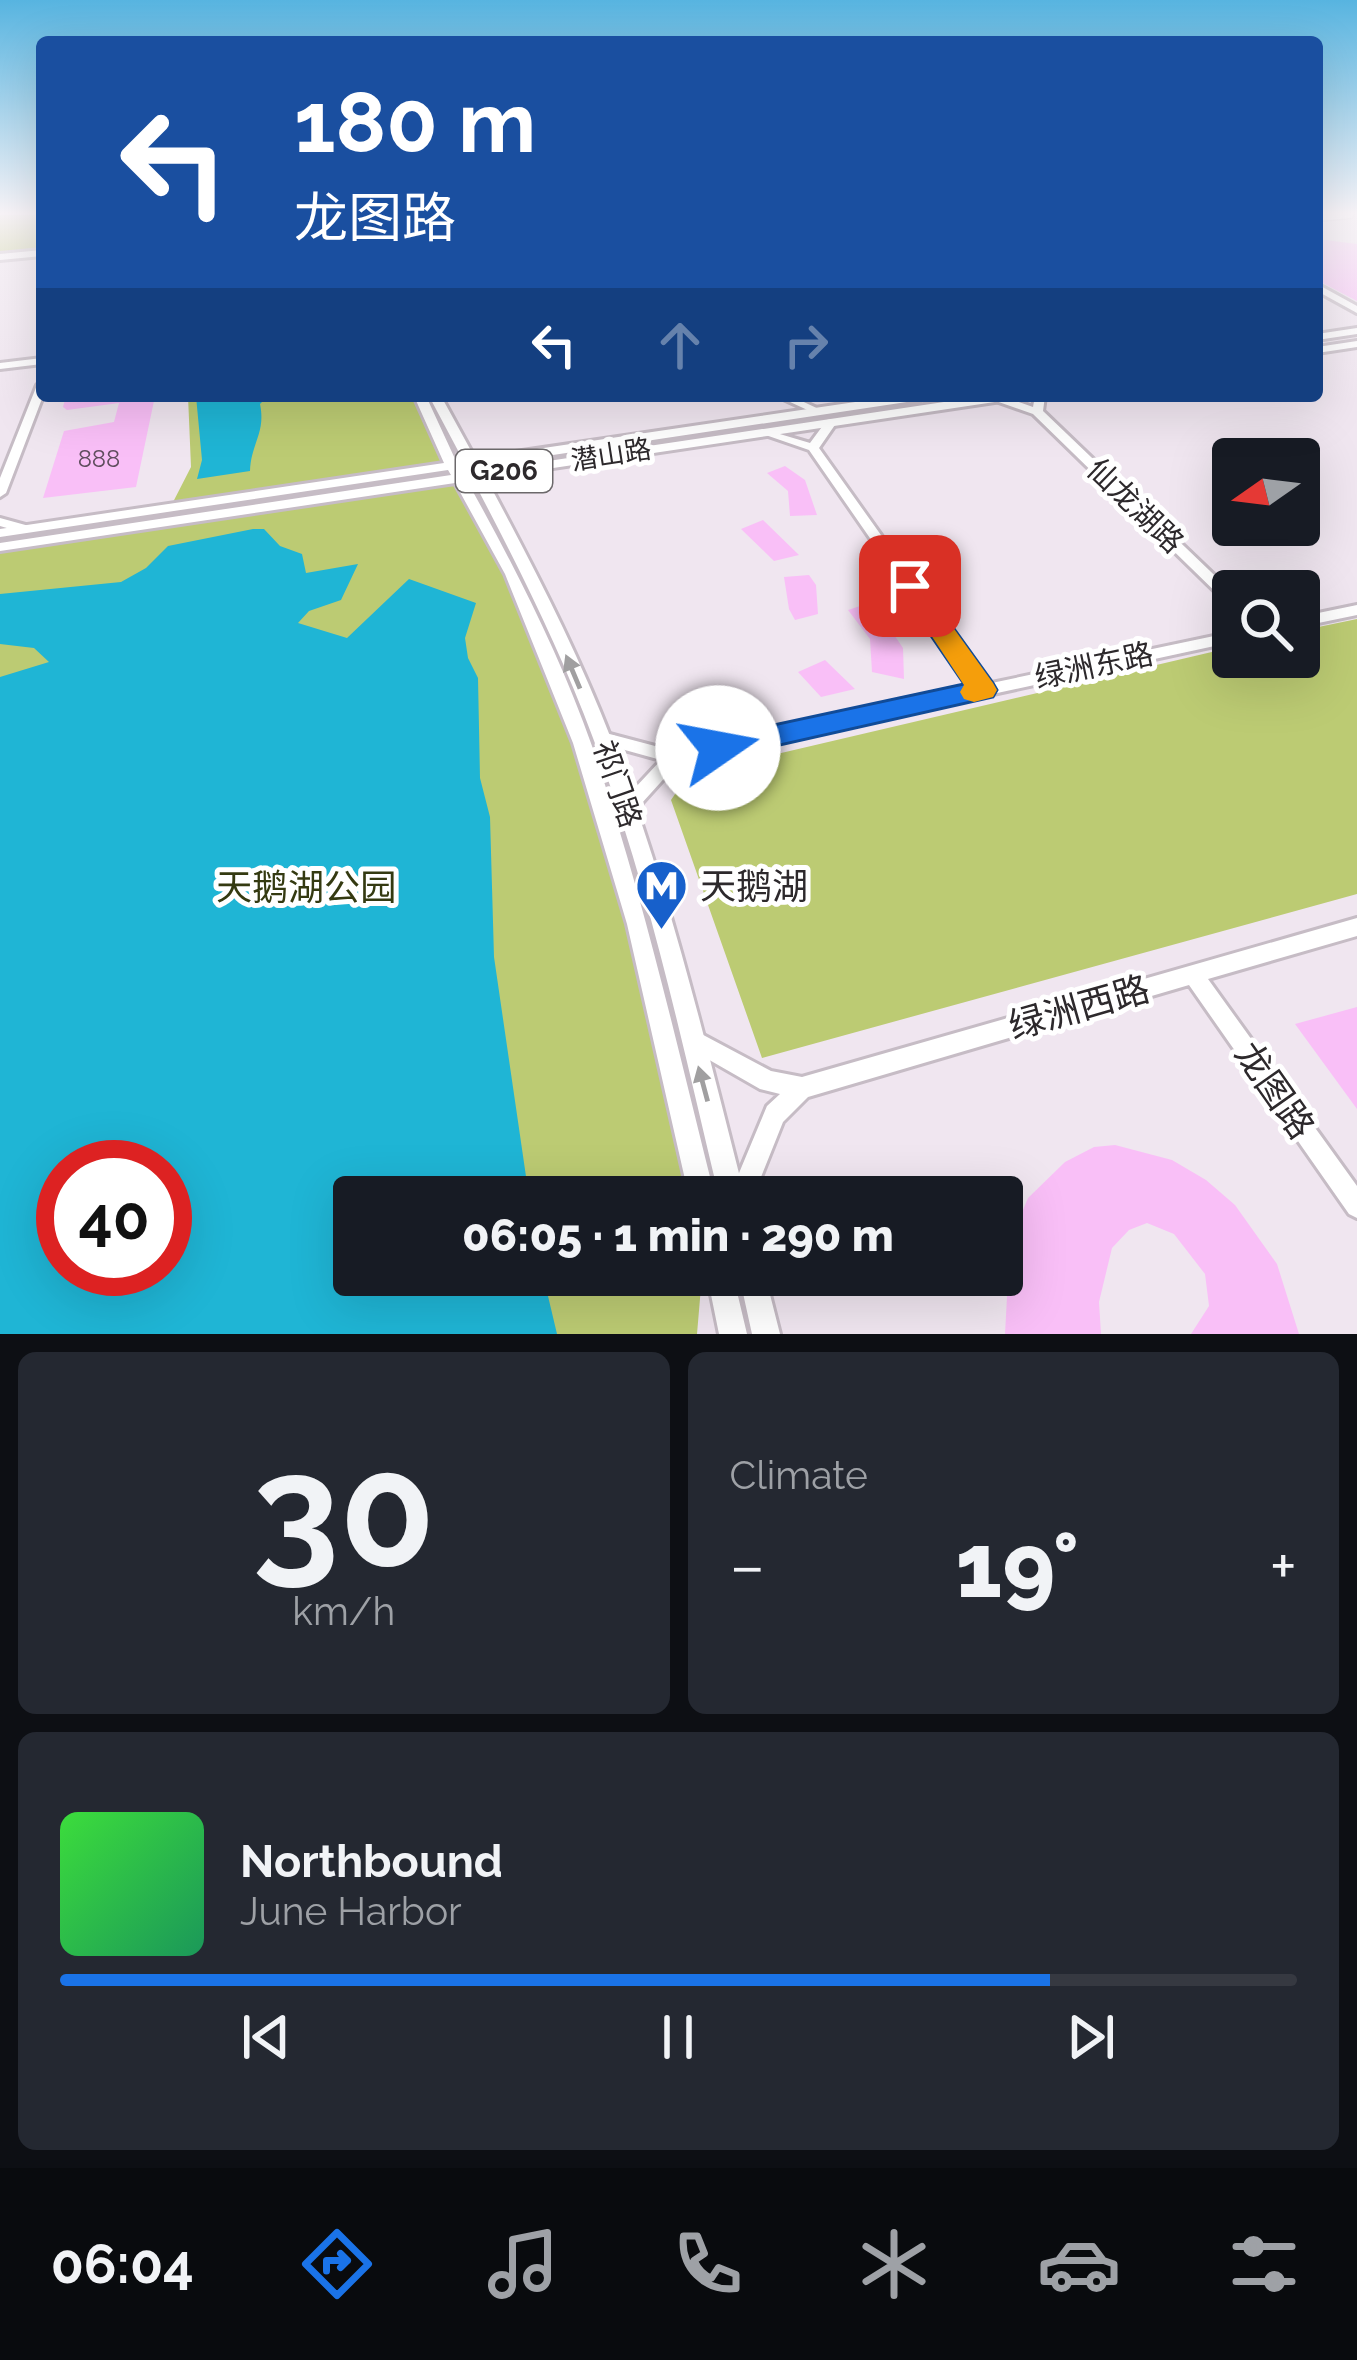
<!DOCTYPE html>
<meta charset="utf-8">
<style>
:root{--surface:#171b24;--page:#242831;--text:#f1f3f6;--muted:#9ea1a6;--line:#363941;--accent:#1a73e8}
body{margin:0;font-family:Raleway,"Noto Sans SC",sans-serif;background:var(--page);color:var(--text);height:100vh;display:flex;flex-direction:column;font-size:45px;white-space:nowrap}
*{box-sizing:border-box;margin:0}
p{font-size:39px;color:var(--muted)}
.icon{flex:none;width:66px;height:66px;fill:none;stroke:currentColor;stroke-width:2;stroke-linecap:round;stroke-linejoin:round}
.map{position:relative;height:1334px;overflow:hidden}
.panel{display:flex;flex-direction:column;gap:18px;padding:18px;background:#0d0f14;flex:1}
.panel>*{flex:none}
.guide{position:absolute;left:36px;top:36px;width:1287px;height:366px;border-radius:12px;box-shadow:0 12px 48px #0002;background:#1a4fa0;color:#fff;overflow:hidden}
.needle{width:78px;rotate:256deg}
.controls{position:absolute;left:1212px;top:438px;display:grid;gap:24px}
.controls a{display:grid;place-items:center;width:108px;height:108px;border-radius:12px;background:var(--surface);box-shadow:0 12px 48px #0002;font-size:60px}
.speed{position:absolute;left:36px;top:1140px;display:flex;gap:24px;font-size:60px;font-weight:700;text-align:center}
.speed>*{display:grid;place-content:center;width:156px;height:156px;border-radius:50%;background:var(--surface);box-shadow:0 12px 48px #0002;line-height:1}
.speed .limit{border:18px solid #d22;background:#fff;color:#111}
.pin{position:absolute;display:grid;place-items:center;width:102px;height:102px;color:#fff;margin:-51px;border-radius:24px;box-shadow:0 6px 18px #0006}
.me{position:absolute;width:132px;margin:-66px;rotate:78deg;stroke-linejoin:round;filter:drop-shadow(0 0 9px #0008)}
.turn{display:flex;align-items:center;gap:42px;height:252px;padding:0 60px;font-size:54px}
.turn .icon{width:156px;height:156px;stroke-width:2.5}
.turn b{display:block;font-size:84px;line-height:102px}
.lanes{display:flex;align-items:center;height:114px;padding:0 60px;background:#0003;justify-content:center;gap:60px;direction:ltr}
.lanes .off{opacity:.35}
.big{font-size:90px;font-weight:800;line-height:1.1}
.panel .card{flex:1;display:flex;flex-direction:column;justify-content:center;gap:18px;min-width:0;padding:0 42px;border-radius:18px;background:var(--page)}
.panel .dial{align-items:center;gap:0}
.dial b{font-size:156px;line-height:1}
.song{display:flex;align-items:center;gap:36px}
.cover{width:144px;height:144px;border-radius:18px;background:linear-gradient(135deg,hsl(120 70% 55%),hsl(150 70% 35%))}
.played{height:12px;border-radius:6px;background:linear-gradient(90deg,var(--accent) 80%,var(--line) 80%)}
.keys{display:flex;justify-content:space-around;direction:ltr}
.heat{display:flex;justify-content:space-between;align-items:center;font-size:66px;direction:ltr}
.panel .tiles{flex:1;display:grid;gap:18px;grid-template-columns:1fr 1fr}
.card:last-child{grid-column:span 2}
.trip{position:absolute;left:333px;top:1176px;width:690px;height:120px;border-radius:12px;background:var(--surface);box-shadow:0 12px 48px #0002;font-weight:800;line-height:120px;text-align:center}
.tabs{display:flex;height:192px;justify-content:space-around;align-items:center;background:#090b0e;color:var(--muted)}
.tabs .icon{width:84px;height:84px}
.tabs .on{color:var(--accent)}
.tabs b{font-size:54px;color:var(--text)}
.map>svg:first-child{display:block}
</style>
<div class="map">
<svg width="1357" height="1334" viewBox="0 0 1357 1334">
<rect width="100%" height="100%" fill="#f0e6f0"/>
<!-- green -->
<path fill="#bccb73" fill-rule="evenodd" d="M0,215H42V253L0,257Z
M188,396H420L452,466L170,508L191,467Z
M459,478L512,574L587,755L702,1197H354V1275H702L697,1334H0V547ZM63,1167H165V1269H63Z
M1357,619V894L762,1058L671,800L688,775L1233,647V657H1299V631Z"/>
<!-- water -->
<path fill="#1fb5d5" fill-rule="evenodd" d="M196,396H268L260,404C266,433 251,443 250,471L197,479L202,460Z
M253,529H264L280,546L302,554L306,573L358,564L341,600L309,611L298,623L347,638L409,579L476,603L465,638L468,658L478,678L480,778L490,817L494,957L529,1197H354V1275H543L557,1334H0V677L49,662L34,648L0,644V594L121,582L146,568L168,546ZM63,1167H165V1269H63Z"/>
<!-- building -->
<path fill="#f9bff7" d="M1317,239L1357,244V301L1317,280Z
M66,396H155L136,487L43,498L64,431L114,422L119,403L67,410L63,407Z
M785,466L805,480L817,515L790,516L788,491L767,473Z
M763,520L799,555L774,561L741,529Z
M809,575L816,585L818,614L795,620L789,609L784,577Z
M872,602L903,648L904,679L872,672L870,639L848,610Z
M825,660L855,689L821,697L798,672Z
M1357,1007V1109L1295,1024Z
M1115,1145L1172,1160L1206,1180L1235,1205L1277,1264L1299,1334H1191L1209,1306L1205,1274L1174,1234L1147,1223L1129,1230L1112,1248L1099,1302L1101,1334H1005L1010,1241L1028,1198L1065,1162L1094,1147Z"/>
<g fill="none" stroke-linecap="round" stroke-linejoin="round">
<defs>
<path id="street" d="M1317,218L1350,215"/>
<path id="secondary" d="M42,250V256L0,260V254Z
M1317,284L1357,306V313L1317,291Z
M42,358V364L0,369V363Z
M42,382L43,396L6,493L0,497V478L37,385Z
M777,396H791L823,411L822,413H814Z
M993,396H1002L1033,407L1035,396H1045L1043,411L1233,593V606L1228,604L1033,414L993,400Z
M831,419L837,422L819,448L987,684L1233,632V642L679,762L632,814L626,816L620,814L617,809L620,804L661,760L596,742L594,738L596,734L602,732L674,751L973,687L809,450L757,432L763,429L810,443L827,420Z
M0,518L29,526L30,529L24,533L0,526Z
M1357,605V615L1299,627V617Z
M1357,918V936L1208,979L1357,1186V1218L1349,1214L1189,985L808,1097L783,1122L753,1197H729L767,1106L780,1094L760,1089L685,1046L682,1039L685,1032L692,1029L771,1071L802,1077Z"/>
<path id="primary" d="M1357,328V334L1317,340V334Z
M1357,341V347L1317,353V347Z
M414,396H426L456,461L463,460L429,396H441L475,458L896,396H926L920,400L479,466L482,471L984,396H1014L1008,400L486,478C532,564 577,650 612,741C669,889 706,1044 745,1197H719C682,1043 649,886 593,738C560,649 517,564 473,480L467,481C514,565 560,655 592,746C643,893 677,1046 715,1197H689L627,924L573,743L505,574L455,483L0,551V543L451,475L448,470L0,537V529L444,463Z
M707,1275H733L747,1334H719Z
M739,1275H765L780,1334H752Z"/>
</defs>
<!-- street casing -->
<use href="#street" stroke="#c6bcc5" stroke-width="9"/>
<!-- secondary casing -->
<use href="#secondary" stroke="#c6bcc5" stroke-width="6"/>
<!-- primary casing -->
<use href="#primary" stroke="#c6bcc5" stroke-width="6"/>
<!-- street -->
<use href="#street" stroke="#fff" stroke-width="6"/>
<!-- secondary -->
<use href="#secondary" fill="#fff" fill-rule="evenodd"/>
<!-- primary -->
<use href="#primary" fill="#fff" fill-rule="evenodd"/>
</g>
<!-- one-way arrows -->
<defs><path id="oneway-solid" d="M-6-.8H1V-3.2L6.5 0L1 3.2V.8H-6Z" transform="scale(3)"/></defs>
<g fill="#a09fa0">
<use href="#oneway-solid" transform="translate(573 672) rotate(-113)"/>
<use href="#oneway-solid" transform="translate(703 1084) rotate(-105)"/>
</g>
<!-- sky -->
<linearGradient id="sky" x2="0" y2="1"><stop stop-color="#57b4e0"/><stop offset="0.53" stop-color="#f8f4f8"/><stop offset="1" stop-color="#f8f4f8" stop-opacity="0"/></linearGradient>
<rect width="1357" height="402" fill="url(#sky)"/>
<!-- route -->
<path fill="#1a73e8" stroke="#114b97" stroke-width="3" d="M910,578L919,580L993,683L997,690L993,697L718,759L707,756L703,748L707,740L718,737L964,684L897,586Z"/>
<!-- slow -->
<path fill="#f59e0b" d="M942,623L952,626L993,683L997,690L993,697L974,702L964,699L960,692L964,685L929,632Z"/>
<!-- icons -->
<defs>
<symbol id="metro-pin" viewBox="-11 -11 22 30"><path d="M0 17L-7.5 6A9.5 9.5 0 1 1 7.5 6Z" fill="#1760cb" stroke="#fff"/><path d="M-5.5 5V-5H-3L0 0L3-5H5.5V5H3V-.5L0 4L-3-.5V5Z" fill="#fff"/></symbol>
</defs>
<g fill-rule="evenodd">
<use href="#metro-pin" x="632" y="856" width="59" height="81"/>
</g>
<g text-anchor="middle" stroke-width="10" stroke-linejoin="round" paint-order="stroke">
<!-- number labels -->
<g font-size="24" fill="#604e5f">
<text x="99" y="467">888</text>
</g>
<!-- far-street labels -->
<g font-size="27" fill="#2d292c" stroke="#fff">
<text transform="translate(611 455) rotate(-9)" y="9">潜山路</text>
</g>
<!-- shield labels -->
<rect fill="#fff" stroke="#6c696b" stroke-width="3" x="456" y="450" width="96" height="42" rx="9"/>
<g font-size="27" font-weight="bold" fill="#2d292c">
<text x="504" y="480">G206</text>
</g>
<!-- street labels -->
<g font-size="30" fill="#2d292c" stroke="#fff">
<text transform="translate(1135 506) rotate(44)" y="10">仙龙湖路</text>
<text transform="translate(1094 666) rotate(-12)" y="10">绿洲东路</text>
<text transform="translate(617 784) rotate(71)" y="10">祁门路</text>
</g>
<!-- near-poi labels -->
<g font-size="36" fill="#2d292c" stroke="#fff" text-anchor="start">
<text x="700" y="899">天鹅湖</text>
</g>
<!-- near-park labels -->
<g font-size="36" fill="#343a11" stroke="#fff">
<text x="306" y="900">天鹅湖公园</text>
</g>
<!-- near-street labels -->
<g font-size="36" fill="#2d292c" stroke="#fff">
<text transform="translate(1079 1007) rotate(-16)" y="13">绿洲西路</text>
<text transform="translate(1275 1090) rotate(55)" y="13">龙图路</text>
</g>
</g>
</svg>
<div class="controls">
<a><svg class="needle" viewBox="-14 -14 28 28"><path d="M0-13l5 13h-10z" fill="#e53935"/><path d="M0 13l5-13h-10z" fill="#9ea1a6"/></svg></a>
<a><svg class="icon" aria-label="search" viewBox="0 0 24 24"><circle cx="10" cy="10" r="6"/><path d="M15 15l6 6"/></svg></a>
</div>
<div class="speed"><div class="limit">40</div></div>
<div class="pin" style="left:910px;top:586px;background:#d93025"><svg class="icon" aria-label="arrive" viewBox="0 0 24 24"><path d="M6 21V4h12l-3 4 3 4H6"/></svg></div>
<svg class="me" style="left:718px;top:748px" viewBox="-20 -20 40 40"><circle r="19" fill="#fff"/><path d="M0-13L10 11 0 6-10 11z" fill="#1a73e8"/></svg>
<div class="trip">06:05 · 1 min · 290 m</div>
<div class="guide">
<div class="turn"><svg class="icon" aria-label="left" viewBox="0 0 24 24"><path d="M17 20v-9H6M10 6l-5 5 5 5"/></svg><div><b>180 m</b>龙图路</div></div>
<div class="lanes"><svg class="icon" aria-label="left" viewBox="0 0 24 24"><path d="M17 20v-9H6M10 6l-5 5 5 5"/></svg><svg class="icon off" aria-label="ahead" viewBox="0 0 24 24"><path d="M12 20V5M6 11l6-6 6 6"/></svg><svg class="icon off" aria-label="right" viewBox="0 0 24 24"><path d="M7 20v-9h11M14 6l5 5-5 5"/></svg></div>
</div>
</div>
<section class="panel">
<div class="tiles">
<div class="card dial"><b>30</b><p>km/h</p></div>
<div class="card"><p>Climate</p>
<div class="heat"><a>−</a><b class="big">19°</b><a>+</a></div>
</div>
<div class="card">
<div class="song"><i class="cover"></i><div><b>Northbound</b><p>June Harbor</p></div></div>
<div class="played"></div>
<div class="keys"><svg class="icon" aria-label="previous" viewBox="0 0 24 24"><path d="M18 5L8 12l10 7zM5 5v14"/></svg><svg class="icon" aria-label="pause" viewBox="0 0 24 24"><path d="M8 5v14M16 5v14"/></svg><svg class="icon" aria-label="next" viewBox="0 0 24 24"><path d="M6 5l10 7-10 7zM19 5v14"/></svg></div>
</div>
</div>
</section>
<nav class="tabs">
<b>06:04</b>
<svg class="icon on" aria-label="directions" viewBox="0 0 24 24"><path d="M12 3l9 9-9 9-9-9zM9 14v-3h6M13 9l2 2-2 2"/></svg>
<svg class="icon" aria-label="music" viewBox="0 0 24 24"><path d="M9 18V5l10-2v13"/><circle cx="6" cy="18" r="3"/><circle cx="16" cy="16" r="3"/></svg>
<svg class="icon" aria-label="phone" viewBox="0 0 24 24"><path d="M5 4h4l2 5-3 2q2 4 5 5l2-3 5 2v4C11 20 4 13 5 4z"/></svg>
<svg class="icon" aria-label="climate" viewBox="0 0 24 24"><path d="M12 3v18M4 7l16 10M4 17L20 7"/></svg>
<svg class="icon" aria-label="car" viewBox="0 0 24 24"><path d="M5 17H2v-5l4-1 3-4h7l3 4 3 1v5h-3M9 17h6M6 11h13"/><circle cx="7" cy="17" r="2"/><circle cx="17" cy="17" r="2"/></svg>
<svg class="icon" aria-label="filters" viewBox="0 0 24 24"><path d="M4 7h16M4 17h16"/><circle cx="9" cy="7" r="2"/><circle cx="15" cy="17" r="2"/></svg>
</nav>
